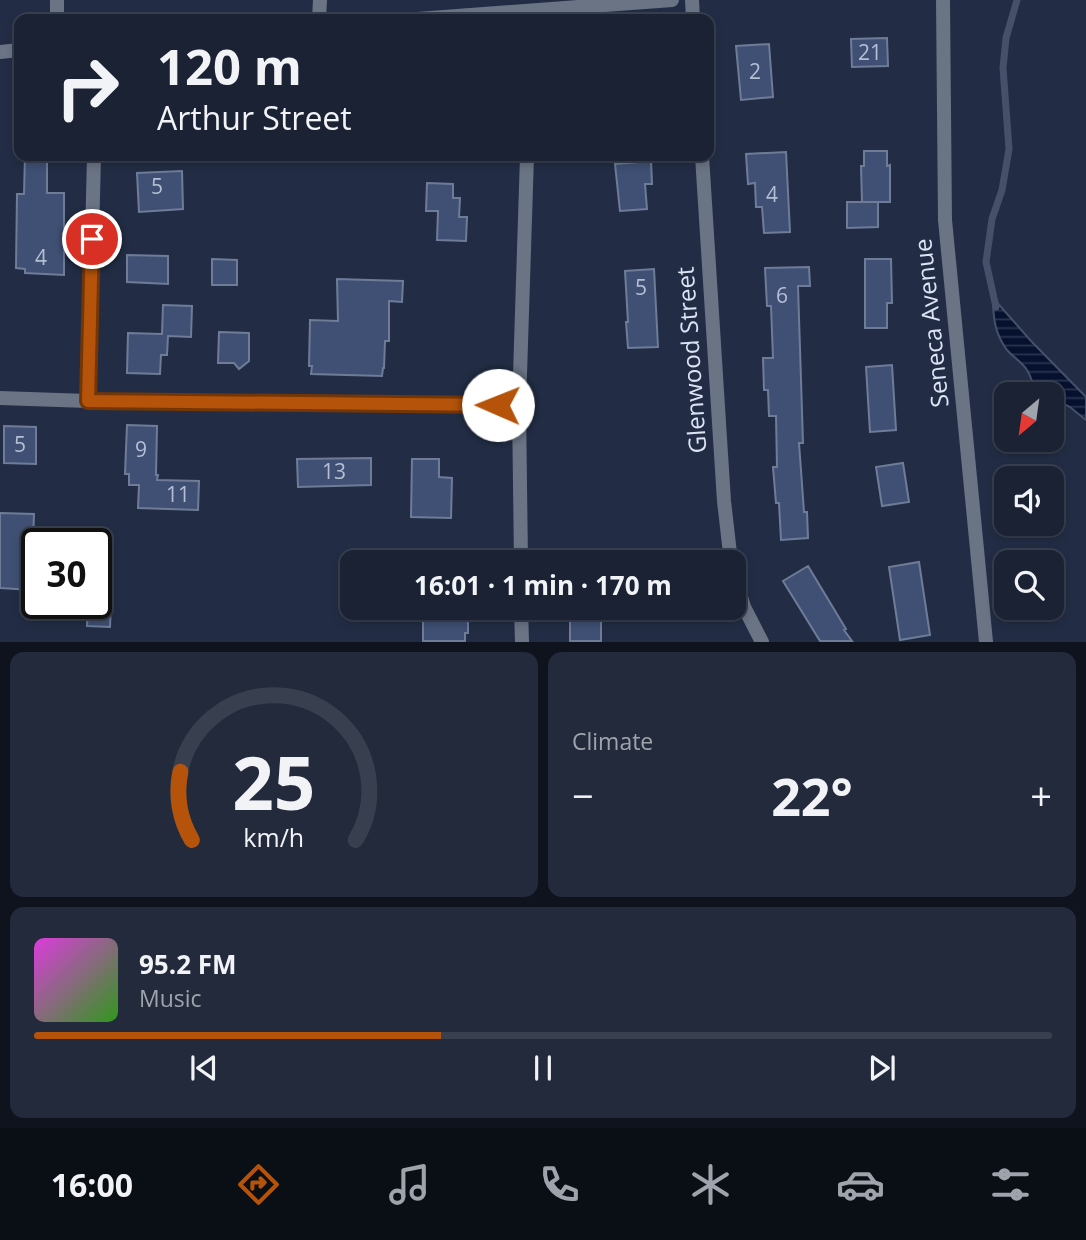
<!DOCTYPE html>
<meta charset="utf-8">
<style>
:root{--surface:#1a2234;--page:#232a3c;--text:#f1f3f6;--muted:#9fa4ac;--line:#383f4f;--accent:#b45309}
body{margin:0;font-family:"Open Sans",sans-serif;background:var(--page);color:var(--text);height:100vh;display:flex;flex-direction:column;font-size:26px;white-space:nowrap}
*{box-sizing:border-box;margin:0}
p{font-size:23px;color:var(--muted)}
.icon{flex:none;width:38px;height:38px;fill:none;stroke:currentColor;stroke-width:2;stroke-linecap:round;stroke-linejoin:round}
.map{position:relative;height:642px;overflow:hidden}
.sheet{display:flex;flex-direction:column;gap:10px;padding:10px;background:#0e131d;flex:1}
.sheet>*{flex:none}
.banner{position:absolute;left:14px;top:14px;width:700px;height:147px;border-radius:14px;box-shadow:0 4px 10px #0003,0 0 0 2px var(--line);background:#1a2234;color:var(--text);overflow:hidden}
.needle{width:46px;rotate:209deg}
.tools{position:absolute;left:994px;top:382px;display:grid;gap:14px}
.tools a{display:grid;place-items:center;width:70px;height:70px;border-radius:14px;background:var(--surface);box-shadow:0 4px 10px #0003,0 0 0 2px var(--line);font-size:35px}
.speed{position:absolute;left:21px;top:528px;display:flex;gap:14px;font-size:35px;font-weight:700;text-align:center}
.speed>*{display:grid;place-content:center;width:91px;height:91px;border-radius:50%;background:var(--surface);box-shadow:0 4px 10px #0003,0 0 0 2px var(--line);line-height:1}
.speed .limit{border:4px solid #111;border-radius:10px;background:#fff;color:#111}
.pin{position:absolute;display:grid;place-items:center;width:60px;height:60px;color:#fff;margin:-30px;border:4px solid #fff;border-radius:50%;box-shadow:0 2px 7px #0007}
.me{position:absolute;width:77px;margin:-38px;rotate:271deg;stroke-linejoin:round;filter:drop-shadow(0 0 5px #0008)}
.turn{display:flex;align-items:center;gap:24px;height:147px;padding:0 28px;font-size:32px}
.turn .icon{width:91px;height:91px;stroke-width:2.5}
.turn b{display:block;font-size:49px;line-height:60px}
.big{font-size:52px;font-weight:700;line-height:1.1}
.sheet .card{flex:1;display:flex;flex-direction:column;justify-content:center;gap:10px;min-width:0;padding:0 24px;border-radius:14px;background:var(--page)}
.sheet .dial{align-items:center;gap:0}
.dial svg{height:182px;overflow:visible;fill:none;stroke:var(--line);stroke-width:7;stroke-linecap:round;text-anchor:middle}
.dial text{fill:var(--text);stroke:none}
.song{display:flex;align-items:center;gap:21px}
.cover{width:84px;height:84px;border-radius:10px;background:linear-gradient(135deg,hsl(300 70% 55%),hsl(110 70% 35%))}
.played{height:7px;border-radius:4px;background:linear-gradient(90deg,var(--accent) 40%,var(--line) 40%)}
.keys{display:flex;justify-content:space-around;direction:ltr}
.heat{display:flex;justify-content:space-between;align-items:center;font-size:38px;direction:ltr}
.sheet .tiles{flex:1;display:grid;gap:10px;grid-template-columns:1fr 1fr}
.card:last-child{grid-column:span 2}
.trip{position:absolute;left:340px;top:550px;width:406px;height:70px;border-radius:14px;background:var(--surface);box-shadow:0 4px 10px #0003,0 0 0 2px var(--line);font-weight:700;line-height:70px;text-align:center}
.tab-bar{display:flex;height:112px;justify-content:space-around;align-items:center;background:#0a0e15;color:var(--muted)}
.tab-bar .icon{width:49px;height:49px}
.tab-bar .on{color:var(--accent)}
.tab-bar b{font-size:32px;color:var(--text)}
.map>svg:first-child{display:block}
</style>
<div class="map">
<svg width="1086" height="642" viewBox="0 0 1086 642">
<defs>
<pattern id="water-rules" width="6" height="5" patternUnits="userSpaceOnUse" patternTransform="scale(1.75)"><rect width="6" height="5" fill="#05112f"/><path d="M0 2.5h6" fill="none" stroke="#29344e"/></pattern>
</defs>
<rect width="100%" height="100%" fill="#222d45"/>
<!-- water -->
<path fill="url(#water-rules)" stroke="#46506a" stroke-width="2" d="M993,298L1031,341L1086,397V420L1070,407L1052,398V394C1030,394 1035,382 1027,370C1022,362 1013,357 1007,350C995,334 993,318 993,298Z"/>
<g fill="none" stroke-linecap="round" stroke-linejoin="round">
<!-- stream -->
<path stroke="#46506a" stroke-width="7" d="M996,307L986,262L992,219L1002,190L1009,149L1003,68L1006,38L1017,0"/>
</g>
<!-- building -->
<path fill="#3f5074" stroke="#6e7c98" stroke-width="2" d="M887,38L888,66L852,67L851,39Z
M769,44L773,97L741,100L736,46Z
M864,151H887V166L890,165V202H862L861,166H864Z
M786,152L790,232L764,233L762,207H756L755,183L748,184L746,154Z
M25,156H47V193H64V275L25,273V269L16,268L17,194H24Z
M651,161L652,184H645L647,209L620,211L615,164Z
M182,171L183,209L139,212L137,173Z
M427,183L453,184V198H460L459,217H467L466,241L437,240L438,211H426Z
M847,202H878V227L847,228Z
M127,255L168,256V284L127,282Z
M212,259L237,260V285H212Z
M865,259H891L892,303H887V328H865Z
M809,267L810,286H798L803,443H799L804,512H807L808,538L781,540L779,503H776L773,467H777L776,416H769L768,390H764L763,358H773L771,306H767L765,268Z
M654,269L658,347L628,348L626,322H628L625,271Z
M337,279L403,281L402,302L389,301V341H385L384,368H383L382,376L311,374L312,366H309L310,320L338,321Z
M163,305L192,306L191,337L168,336L167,355H161L160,374L127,373L128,333L162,334Z
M219,332L249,333V361L239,369L234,363H218Z
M892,365L896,430L870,432L866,367Z
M127,425L157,426L156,475H158L157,480L199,481L198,510L138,508L139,485H129V474H125Z
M4,426L36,427V464L4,463Z
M371,458V485L298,487L297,459Z
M412,459H439V477L452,478L451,518L411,517Z
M903,463L909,502L882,506L876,467Z
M0,513L34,514L31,590L0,588Z
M919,562L930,635L900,640L889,567Z
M808,566L846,629L844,630L852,641H820L783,581Z
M88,604H111L110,627L87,626Z
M432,607H468V633H465V641H423V620H432Z
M570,607H601V641H570Z"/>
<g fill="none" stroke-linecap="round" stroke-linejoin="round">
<!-- minor -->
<path stroke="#6b7485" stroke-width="14" d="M692,0L693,19
M943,0L945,220L986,642
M57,19V0
M319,19L320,0
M702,156L724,501L731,562
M0,398L88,401L519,406
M88,401L94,156
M521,562L519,406L527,156
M733,570L744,607L762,642
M521,607L522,642"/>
<!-- tertiary -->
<path stroke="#6b7485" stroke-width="14" d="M417,19L672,0
M0,52L19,50"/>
</g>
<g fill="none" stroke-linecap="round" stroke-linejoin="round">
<defs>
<path id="route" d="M92,239L88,401L498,405"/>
</defs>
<!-- route casing -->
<use href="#route" stroke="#753606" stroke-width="18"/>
<!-- route -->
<use href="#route" stroke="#b45309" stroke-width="12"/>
</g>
<g text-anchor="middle" stroke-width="7" stroke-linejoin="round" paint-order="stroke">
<!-- number labels -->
<g font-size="21" fill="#b5bfd4">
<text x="870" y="60">21</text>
<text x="755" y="79">2</text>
<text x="157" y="194">5</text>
<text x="772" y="202">4</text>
<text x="41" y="265">4</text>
<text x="641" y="295">5</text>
<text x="782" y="303">6</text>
<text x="20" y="452">5</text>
<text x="141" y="457">9</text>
<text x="334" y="479">13</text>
<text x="178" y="502">11</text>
</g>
<!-- street labels -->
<g font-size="24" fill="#dce4f4" stroke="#222d45">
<text transform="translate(932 323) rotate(-96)" y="8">Seneca Avenue</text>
<text transform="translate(692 360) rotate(-94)" y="8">Glenwood Street</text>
</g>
</g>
</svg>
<div class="tools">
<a><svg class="needle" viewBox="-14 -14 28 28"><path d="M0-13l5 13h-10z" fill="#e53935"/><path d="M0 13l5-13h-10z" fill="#9fa4ac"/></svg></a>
<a><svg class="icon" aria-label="sound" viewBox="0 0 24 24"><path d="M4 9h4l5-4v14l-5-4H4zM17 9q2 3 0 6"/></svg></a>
<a><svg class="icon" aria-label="search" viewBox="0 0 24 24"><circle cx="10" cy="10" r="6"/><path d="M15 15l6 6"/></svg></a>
</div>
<div class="speed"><div class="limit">30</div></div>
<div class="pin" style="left:92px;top:239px;background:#d93025"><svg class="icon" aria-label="arrive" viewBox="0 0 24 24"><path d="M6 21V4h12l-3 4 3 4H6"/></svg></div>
<svg class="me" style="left:498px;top:405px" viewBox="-20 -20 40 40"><circle r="19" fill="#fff"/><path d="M0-13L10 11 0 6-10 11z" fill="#b45309"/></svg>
<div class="trip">16:01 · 1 min · 170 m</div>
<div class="banner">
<div class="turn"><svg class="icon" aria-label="right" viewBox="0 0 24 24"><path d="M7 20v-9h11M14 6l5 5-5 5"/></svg><div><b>120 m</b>Arthur Street</div></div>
</div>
</div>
<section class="sheet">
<div class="tiles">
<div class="card dial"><svg viewBox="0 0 100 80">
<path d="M14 69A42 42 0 1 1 86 69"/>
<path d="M14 69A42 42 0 0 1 9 39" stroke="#b45309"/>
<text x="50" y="56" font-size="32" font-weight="700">25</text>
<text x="50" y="72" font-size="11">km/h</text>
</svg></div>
<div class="card"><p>Climate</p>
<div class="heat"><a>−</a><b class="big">22°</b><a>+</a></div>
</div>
<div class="card">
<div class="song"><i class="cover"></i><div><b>95.2 FM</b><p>Music</p></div></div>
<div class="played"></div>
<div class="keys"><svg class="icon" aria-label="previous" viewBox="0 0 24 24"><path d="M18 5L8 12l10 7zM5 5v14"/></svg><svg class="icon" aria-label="pause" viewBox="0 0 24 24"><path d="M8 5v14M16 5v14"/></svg><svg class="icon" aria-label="next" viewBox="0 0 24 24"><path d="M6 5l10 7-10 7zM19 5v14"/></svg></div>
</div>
</div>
</section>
<nav class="tab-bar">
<b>16:00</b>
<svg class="icon on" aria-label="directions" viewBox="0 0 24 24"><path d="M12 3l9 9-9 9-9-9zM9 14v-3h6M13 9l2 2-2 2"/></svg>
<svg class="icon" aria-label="music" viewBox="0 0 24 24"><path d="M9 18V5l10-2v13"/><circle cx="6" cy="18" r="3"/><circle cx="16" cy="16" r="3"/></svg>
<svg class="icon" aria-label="phone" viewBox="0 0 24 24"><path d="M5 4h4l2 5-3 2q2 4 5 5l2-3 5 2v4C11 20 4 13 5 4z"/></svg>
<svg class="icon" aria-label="climate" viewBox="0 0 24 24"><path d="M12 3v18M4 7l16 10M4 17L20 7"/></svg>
<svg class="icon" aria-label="car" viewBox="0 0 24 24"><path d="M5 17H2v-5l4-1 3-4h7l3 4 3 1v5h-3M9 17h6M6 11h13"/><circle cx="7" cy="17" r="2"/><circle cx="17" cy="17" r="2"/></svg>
<svg class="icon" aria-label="filters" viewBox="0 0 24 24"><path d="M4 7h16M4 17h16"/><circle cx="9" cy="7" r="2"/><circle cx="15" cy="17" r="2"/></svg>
</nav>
